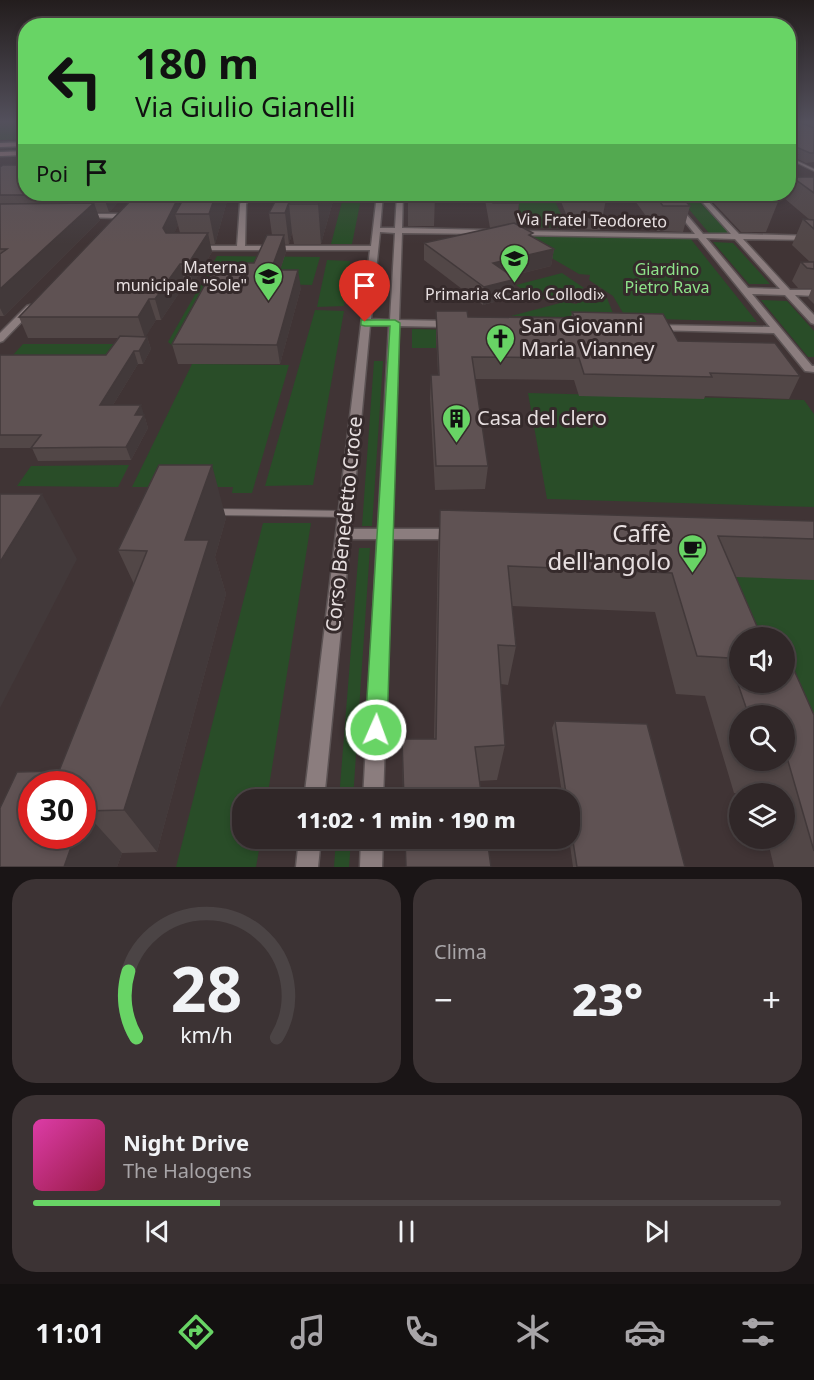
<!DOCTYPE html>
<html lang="it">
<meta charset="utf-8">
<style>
:root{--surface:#302728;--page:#3c3334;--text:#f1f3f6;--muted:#a8a5a8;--line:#4b4445;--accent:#68d465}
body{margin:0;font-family:"Noto Sans",sans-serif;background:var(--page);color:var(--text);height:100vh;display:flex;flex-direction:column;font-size:22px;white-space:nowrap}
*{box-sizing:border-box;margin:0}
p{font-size:20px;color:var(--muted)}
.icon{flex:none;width:33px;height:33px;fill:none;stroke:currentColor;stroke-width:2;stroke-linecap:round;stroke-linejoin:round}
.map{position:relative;height:867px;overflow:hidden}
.details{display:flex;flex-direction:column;gap:12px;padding:12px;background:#1a1516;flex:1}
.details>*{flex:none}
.guide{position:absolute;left:18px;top:18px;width:778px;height:183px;border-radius:24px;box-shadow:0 3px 9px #0003,0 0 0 2px var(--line);background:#68d465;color:#111;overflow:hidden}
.tools{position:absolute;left:729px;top:627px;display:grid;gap:12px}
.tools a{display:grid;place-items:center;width:66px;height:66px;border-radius:50%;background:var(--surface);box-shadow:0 3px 9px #0003,0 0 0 2px var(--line);font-size:30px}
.speed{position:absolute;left:18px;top:771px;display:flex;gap:12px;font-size:30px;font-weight:700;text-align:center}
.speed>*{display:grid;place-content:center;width:78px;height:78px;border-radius:50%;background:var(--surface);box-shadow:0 3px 9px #0003,0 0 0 2px var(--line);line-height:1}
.speed .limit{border:9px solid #d22;background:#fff;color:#111}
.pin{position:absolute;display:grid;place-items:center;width:51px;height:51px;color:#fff;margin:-62px -26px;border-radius:50% 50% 50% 0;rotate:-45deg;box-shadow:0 0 6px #0007}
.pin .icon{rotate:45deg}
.me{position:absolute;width:66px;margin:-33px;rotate:2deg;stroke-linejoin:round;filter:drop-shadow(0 0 4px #0008)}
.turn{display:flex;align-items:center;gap:21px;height:126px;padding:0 18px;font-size:27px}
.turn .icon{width:78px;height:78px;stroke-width:2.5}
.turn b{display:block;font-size:42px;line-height:51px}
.then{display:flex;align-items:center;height:57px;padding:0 18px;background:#0003;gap:12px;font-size:22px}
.big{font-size:45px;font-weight:800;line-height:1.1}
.details .widget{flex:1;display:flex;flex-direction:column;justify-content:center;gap:9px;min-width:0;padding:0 21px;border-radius:24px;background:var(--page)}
.details .dial{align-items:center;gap:0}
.dial svg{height:156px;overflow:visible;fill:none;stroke:var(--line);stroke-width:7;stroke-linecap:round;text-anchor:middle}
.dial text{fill:var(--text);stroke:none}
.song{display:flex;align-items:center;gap:18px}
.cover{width:72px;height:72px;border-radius:9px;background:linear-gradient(135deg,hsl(320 70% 55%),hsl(340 70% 35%))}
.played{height:6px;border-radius:3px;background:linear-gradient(90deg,var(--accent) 25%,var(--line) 25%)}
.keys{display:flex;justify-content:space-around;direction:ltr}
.heat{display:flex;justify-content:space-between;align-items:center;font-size:33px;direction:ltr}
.details .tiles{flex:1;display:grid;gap:12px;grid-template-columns:1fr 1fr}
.widget:last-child{grid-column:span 2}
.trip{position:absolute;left:232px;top:789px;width:348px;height:60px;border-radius:24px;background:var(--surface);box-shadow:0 3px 9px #0003,0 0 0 2px var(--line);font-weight:800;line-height:60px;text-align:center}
.tab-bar{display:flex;height:96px;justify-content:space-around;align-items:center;background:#131010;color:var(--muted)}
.tab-bar .icon{width:42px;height:42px}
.tab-bar .selected{color:var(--accent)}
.tab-bar b{font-size:27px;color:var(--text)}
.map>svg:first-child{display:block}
</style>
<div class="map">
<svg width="814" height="867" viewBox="0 0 814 867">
<rect width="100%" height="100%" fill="#403435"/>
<!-- green -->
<path fill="#294d28" d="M0,122H25V139L0,140Z
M344,194H362L352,244H331Z
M676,194H692L730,234L709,233Z
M518,203H556L567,228L523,227Z
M512,235L690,238L757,322L626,318L613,296L589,280L590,275L579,274Z
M713,242L733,243L770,284H749Z
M217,256L320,257L312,285L275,284L283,261L177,350L168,342Z
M327,260L350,261L344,306L317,307Z
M562,273L584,288L538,300L516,285Z
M599,292L607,298L615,318L511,316L564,302L577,304V297Z
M761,300L787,301L814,331V357H808Z
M315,310L344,311L313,485L265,486Z
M412,329L553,332L555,339L436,332V348H412Z
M23,344H127L119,356L13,355Z
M374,361H383L372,526H362Z
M192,364L289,365L252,493H232L233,487H132Z
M528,393L804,400L814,414V507L547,499Z
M129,465L118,487L17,486L31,466Z
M263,523H311L267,799L243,800V838L261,839L256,867H176Z
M359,548H370L353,799H339Z
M724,575L814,579V772L784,682V638L753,637Z
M336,839H351L349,867H334Z"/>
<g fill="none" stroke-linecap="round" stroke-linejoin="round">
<defs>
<path id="lane" d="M789,157L814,169V171L789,159Z
M217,509L345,511L348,512L349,514L348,516L345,517L217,515L214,514L213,512L214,510Z"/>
<path id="street" d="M26,162V167L0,185V180Z
M246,194H252L246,204L245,246H371L377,194H383L380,228H395L397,194H403L402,228L488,230L492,232L488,234L402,233L399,320L450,321L455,324L450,327L399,326L392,529H455L460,530L462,534L460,538L455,539H392L383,800H363L377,539H350L324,800H304L370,250H191L190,248L194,246H237L240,204ZM380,232L395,233L390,320L371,319ZM370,325H389L378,529H351Z
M663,194H669L703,234H731L695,194H701L739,234L814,236V240L743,239L790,290H814V296L795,295L814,315V324L811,323L785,295L752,294L812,366H814V372L805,371L774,333L653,330V326L656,325L770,327L698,238L517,235L513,233L517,231L695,234ZM706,238L735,239L780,289L748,288Z
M83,214H118L121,216L118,218L81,217V215Z
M30,305L33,306V310L3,341L0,342V333L27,306Z
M299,838H321L318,867H296Z
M361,838H383L382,867H360Z"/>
<path id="secondary" d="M26,142V146L0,147V143Z
M26,151V155L0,156V152Z
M789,177L814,180V184L789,181Z"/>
</defs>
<!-- lane casing -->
<use href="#lane" stroke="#5c5354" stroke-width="2"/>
<!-- street casing -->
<use href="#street" stroke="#5c5354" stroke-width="3"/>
<!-- secondary casing -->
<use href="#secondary" stroke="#5c5354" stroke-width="3"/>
<!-- lane -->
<use href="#lane" fill="#8b7d7e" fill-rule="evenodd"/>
<!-- street -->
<use href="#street" fill="#8b7d7e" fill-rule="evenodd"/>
<!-- secondary -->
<use href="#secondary" fill="#aa868a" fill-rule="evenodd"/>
</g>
<!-- wall -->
<path fill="#524747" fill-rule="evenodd" d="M789,122H814V162L806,163L796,158L793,164H789Z
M0,167L26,194H167L163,198L180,205L229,194L215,244H210L212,252L193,284H185L161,320H156L145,337H147L151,349L143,364H138L113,405L145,418L148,428L131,460L38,461L32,448H0V355H106L118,338H28L19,317L134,198L133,195L129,198L125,195L109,212H97L100,220L4,316H0ZM178,225L180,233H174Z
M792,177H814V304L808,298L812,288H798L792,281L801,262H810L792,245L803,219L810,220L784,198L786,194H789V185Z
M279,194H335L321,244H294L292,233L289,244H285L286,252L280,270L301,288L280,364H178L172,344L254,263L272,235L269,213Z
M408,194H435L434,226H408Z
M484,194H516L519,203L516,224L533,237L554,249L551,266L511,276L513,297L483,305L424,260V243L493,228H490Z
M558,194H607L600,230L572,229Z
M630,194H679L690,206L683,232L657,231Z
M710,194H769L778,202L766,232H741L709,198Z
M436,311L468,317L571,318L572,312L800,376L789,399L705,396L704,399L579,396L574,380L475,379L488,466L485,489L435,490L430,398L431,375H438L436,332Z
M440,510L814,521V580L736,577L740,638L814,715V867H774L767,838H784V794L734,793L705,696L676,694L655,612L512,606L516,646L508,685L501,684L505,745L497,780L479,781L482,800H403L402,739H434L438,550ZM740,716H784V760H740Z
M226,518L215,557L226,594L157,852L122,853L117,867H0L59,771L134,584L118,550Z
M555,721L685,867H573L569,838H570V800H563L552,728Z"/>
<!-- shaded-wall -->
<path fill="#42393a" d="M104,194H125V195L109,212L103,195Z
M127,194H132L133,195L129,198Z
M149,194H167L150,216L145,198Z
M216,194H229L215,244L209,214Z
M321,194H335L321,244L318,204Z
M178,198L182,214H175L178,225L168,247L163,228Z
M94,203L100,220L4,316L0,308V289Z
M289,204L292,233L289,244L285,213Z
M208,233L212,252L193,284L188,264Z
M284,235L286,252L274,288L271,270Z
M554,249L551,266L491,281L493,263Z
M180,264L185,284L161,320L155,299Z
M298,270L301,288L280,364L277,345Z
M516,279L513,297L483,305L484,287Z
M149,299L156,320L145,338L138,317Z
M147,337L151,349L143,364L139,351Z
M134,351L138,364L105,418L100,405Z
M141,405L148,428L131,460L126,447L135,415Z
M212,465L226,518L215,557L226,594L157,852L124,810L185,540Z
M42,494L77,559L0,708V562Z
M84,811L122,853L117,867H64L75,836H82V814Z"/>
<!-- building -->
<path fill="#5f5253" stroke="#42393a" stroke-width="1.5" d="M789,122H799L814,128V153H810L794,146L790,149L797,154H789Z
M3,165H26V194H104L103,195H0V167Z
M792,177H814V193Z
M137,194H149L145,198H178L163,228L166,233H208L188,264H180L155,299H149L138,317H19L133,198H143Z
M186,194H216L209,214H175Z
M279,194H292L285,213H269Z
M293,194H321L318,204H289Z
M491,194H516L519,203H493Z
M654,194H679L690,206H663Z
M742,194H769L778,202H751Z
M94,203L0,289V254L7,249H0V204Z
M803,219L814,220V229Z
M514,223L533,233L529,235L554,249L493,263L516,279L484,287L424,243Z
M267,235H284L271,270H298L277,345L172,344L217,263H254Z
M801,262H814V269L807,268Z
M436,311H467L468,317L575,318L572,312L663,314L678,341L775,343L800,376L710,373L712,377L584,374L579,358L472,357L488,466H436L431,375H439Z
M120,336L147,337L139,351H134L100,405H141L135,415H144L126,447L31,448L41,435H0V355H106Z
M159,465H212L185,540H209L124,810L84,811L82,814V784H32V836H75L64,867H0V808L17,772L59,771L147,551L118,550Z
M0,494H42L0,562Z
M440,510L814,521V539L718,536L762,638H740V682H784V652H786L814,715V851L788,761L784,760V716H749L729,658L697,656L672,573L508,566L516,646L498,645L505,745L475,747L482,800H404L402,739H436Z
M555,721L647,724L685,867H577L570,822V800H567Z
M405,838H487L491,867H406Z"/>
<!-- sky -->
<linearGradient id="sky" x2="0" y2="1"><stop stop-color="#231d1d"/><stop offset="0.5" stop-color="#53505c"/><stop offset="1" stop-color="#53505c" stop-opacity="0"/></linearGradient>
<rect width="814" height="244" fill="url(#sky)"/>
<!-- route -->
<path fill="#68d465" stroke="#448a42" stroke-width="1.5" d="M361,320H395L400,323L387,730L383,737L376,740L368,737L365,730L390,326H365L361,325Z"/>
<!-- icons -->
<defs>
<symbol id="school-pin" viewBox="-11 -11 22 30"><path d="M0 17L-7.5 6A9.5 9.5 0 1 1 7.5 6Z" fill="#68d465" stroke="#352a2b"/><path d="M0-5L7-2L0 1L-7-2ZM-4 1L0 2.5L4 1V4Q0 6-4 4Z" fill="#111"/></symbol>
<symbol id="church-pin" viewBox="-11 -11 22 30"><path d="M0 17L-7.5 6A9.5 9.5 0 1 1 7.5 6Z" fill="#68d465" stroke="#352a2b"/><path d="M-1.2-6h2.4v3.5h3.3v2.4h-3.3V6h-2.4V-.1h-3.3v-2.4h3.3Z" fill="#111"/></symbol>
<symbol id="building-pin" viewBox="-11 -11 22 30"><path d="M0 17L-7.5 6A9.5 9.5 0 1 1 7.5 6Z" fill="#68d465" stroke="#352a2b"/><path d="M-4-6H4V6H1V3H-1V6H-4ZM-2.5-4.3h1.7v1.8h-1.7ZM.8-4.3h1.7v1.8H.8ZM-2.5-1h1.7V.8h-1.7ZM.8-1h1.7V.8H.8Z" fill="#111"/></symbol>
<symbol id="cafe-pin" viewBox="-11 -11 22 30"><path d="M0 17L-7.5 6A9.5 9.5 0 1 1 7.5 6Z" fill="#68d465" stroke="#352a2b"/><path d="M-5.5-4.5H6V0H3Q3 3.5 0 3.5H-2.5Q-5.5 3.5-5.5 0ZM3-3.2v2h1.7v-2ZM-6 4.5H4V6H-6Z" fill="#111"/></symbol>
</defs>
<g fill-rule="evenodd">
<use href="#school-pin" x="498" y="242" width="33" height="45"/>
<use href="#school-pin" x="252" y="260" width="33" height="45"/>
<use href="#church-pin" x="484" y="322" width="33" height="45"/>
<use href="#building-pin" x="440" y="402" width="33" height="45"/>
<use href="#cafe-pin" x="676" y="532" width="33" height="45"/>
</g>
<g text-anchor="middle" stroke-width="6" stroke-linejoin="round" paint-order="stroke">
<!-- far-street labels -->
<g font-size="16" fill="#e7dfe0" stroke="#352a2b">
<text transform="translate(592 220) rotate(1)" y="6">Via Fratel Teodoreto</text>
</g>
<!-- far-poi labels -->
<g font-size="16" fill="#e7dfe0" stroke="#352a2b" text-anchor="end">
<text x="247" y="273">Materna<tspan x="247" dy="18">municipale "Sole"</tspan></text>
<text x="515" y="300" text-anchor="middle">Primaria «Carlo Collodi»</text>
</g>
<!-- far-park labels -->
<g font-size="16" fill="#8ee38a" stroke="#352a2b">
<text x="667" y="275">Giardino<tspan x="667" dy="18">Pietro Rava</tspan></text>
</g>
<!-- poi labels -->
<g font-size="20" fill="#e7dfe0" stroke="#352a2b" text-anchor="start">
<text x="521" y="333">San Giovanni<tspan x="521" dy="23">Maria Vianney</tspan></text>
<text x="477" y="425">Casa del clero</text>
</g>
<!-- street labels -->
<g font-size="20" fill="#e7dfe0" stroke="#352a2b">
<text transform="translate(344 524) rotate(-84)" y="7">Corso Benedetto Croce</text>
</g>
<!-- near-poi labels -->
<g font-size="24" fill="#e7dfe0" stroke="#352a2b" text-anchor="end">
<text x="671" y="542">Caffè<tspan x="671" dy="28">dell'angolo</tspan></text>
</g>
</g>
</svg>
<div class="tools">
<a><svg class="icon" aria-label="sound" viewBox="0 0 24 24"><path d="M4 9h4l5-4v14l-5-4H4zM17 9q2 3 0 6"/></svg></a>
<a><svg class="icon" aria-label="search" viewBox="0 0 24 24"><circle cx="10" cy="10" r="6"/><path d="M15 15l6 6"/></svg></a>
<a><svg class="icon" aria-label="layers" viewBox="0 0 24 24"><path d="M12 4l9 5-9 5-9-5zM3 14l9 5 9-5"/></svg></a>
</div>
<div class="speed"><div class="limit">30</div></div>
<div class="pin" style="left:365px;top:322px;background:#d93025"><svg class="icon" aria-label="arrive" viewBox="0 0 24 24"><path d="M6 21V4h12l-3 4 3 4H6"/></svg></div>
<svg class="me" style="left:376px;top:730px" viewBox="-20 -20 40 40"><circle r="17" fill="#68d465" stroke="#fff" stroke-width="3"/><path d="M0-11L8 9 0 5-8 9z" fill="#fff"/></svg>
<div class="trip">11:02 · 1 min · 190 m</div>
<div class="guide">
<div class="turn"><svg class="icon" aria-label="left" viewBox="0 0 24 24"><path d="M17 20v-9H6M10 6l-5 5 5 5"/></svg><div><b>180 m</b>Via Giulio Gianelli</div></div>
<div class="then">Poi<svg class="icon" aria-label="arrive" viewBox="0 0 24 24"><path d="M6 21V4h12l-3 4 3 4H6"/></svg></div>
</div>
</div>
<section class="details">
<div class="tiles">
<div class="widget dial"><svg viewBox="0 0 100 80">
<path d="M14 69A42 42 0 1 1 86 69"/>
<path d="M14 69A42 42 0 0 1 10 35" stroke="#68d465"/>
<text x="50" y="56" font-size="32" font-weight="700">28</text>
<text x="50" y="72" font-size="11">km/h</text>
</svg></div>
<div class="widget"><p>Clima</p>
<div class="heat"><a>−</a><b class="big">23°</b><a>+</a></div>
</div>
<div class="widget">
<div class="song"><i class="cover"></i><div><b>Night Drive</b><p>The Halogens</p></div></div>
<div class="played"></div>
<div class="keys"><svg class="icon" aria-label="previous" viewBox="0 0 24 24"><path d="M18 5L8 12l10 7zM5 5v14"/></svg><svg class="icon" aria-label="pause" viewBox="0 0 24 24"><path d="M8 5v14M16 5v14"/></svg><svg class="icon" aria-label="next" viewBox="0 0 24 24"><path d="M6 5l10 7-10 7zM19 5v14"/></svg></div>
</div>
</div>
</section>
<nav class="tab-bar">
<b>11:01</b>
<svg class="icon selected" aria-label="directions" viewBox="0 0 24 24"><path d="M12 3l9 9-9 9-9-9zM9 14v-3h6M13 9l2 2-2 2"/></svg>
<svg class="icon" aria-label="music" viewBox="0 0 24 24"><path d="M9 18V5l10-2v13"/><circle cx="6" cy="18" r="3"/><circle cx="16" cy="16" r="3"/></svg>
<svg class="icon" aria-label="phone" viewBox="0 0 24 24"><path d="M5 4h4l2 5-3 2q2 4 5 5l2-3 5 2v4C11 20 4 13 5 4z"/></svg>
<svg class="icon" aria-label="climate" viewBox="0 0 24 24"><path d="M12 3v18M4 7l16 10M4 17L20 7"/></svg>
<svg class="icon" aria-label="car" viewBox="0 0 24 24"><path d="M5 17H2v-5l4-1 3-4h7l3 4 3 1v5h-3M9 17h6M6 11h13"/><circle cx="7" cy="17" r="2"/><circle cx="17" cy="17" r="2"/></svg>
<svg class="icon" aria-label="filters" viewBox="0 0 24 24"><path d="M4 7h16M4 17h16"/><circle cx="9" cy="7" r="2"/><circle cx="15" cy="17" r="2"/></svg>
</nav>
